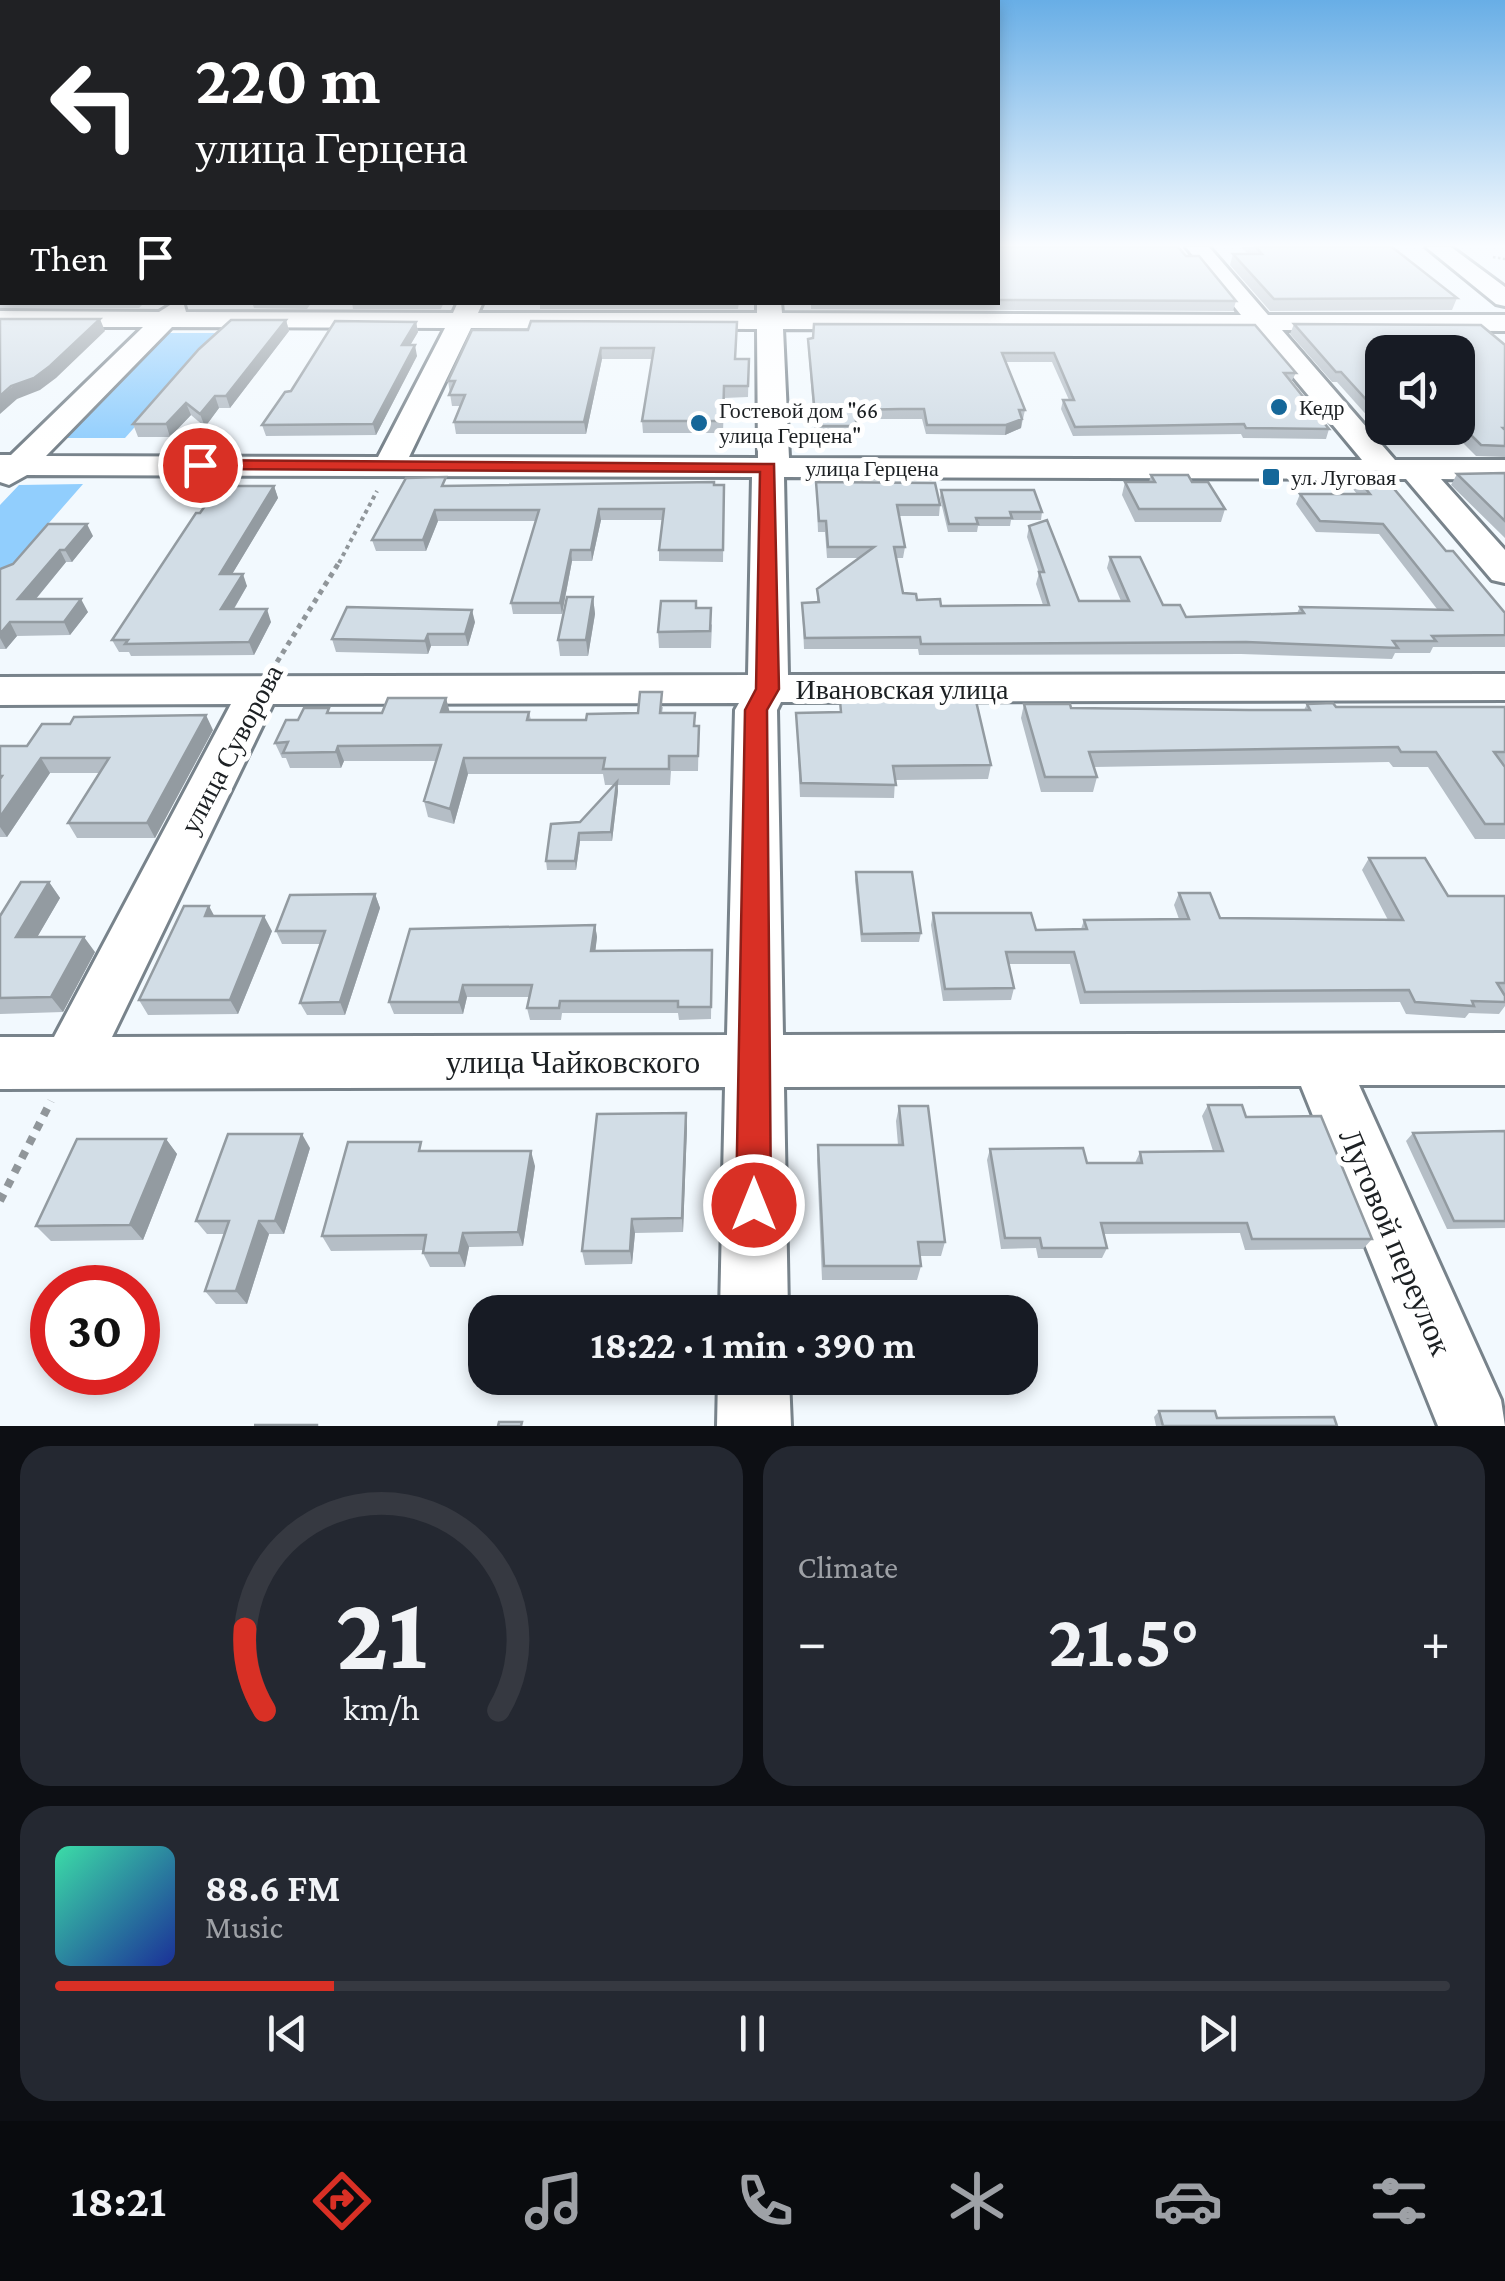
<!DOCTYPE html>
<meta charset="utf-8">
<style>
:root{--surface:#171b24;--page:#242831;--text:#f1f3f6;--muted:#9ea1a6;--line:#363941;--accent:#d93025}
body{margin:0;font-family:"Crimson Pro",serif;background:var(--page);color:var(--text);height:100vh;display:flex;flex-direction:column;font-size:38px;white-space:nowrap}
*{box-sizing:border-box;margin:0}
p{font-size:32px;color:var(--muted)}
.icon{flex:none;width:55px;height:55px;fill:none;stroke:currentColor;stroke-width:2;stroke-linecap:round;stroke-linejoin:round}
.map{position:relative;height:1426px;overflow:hidden}
.drawer{display:flex;flex-direction:column;gap:20px;padding:20px;background:#0d0f14;flex:1}
.drawer>*{flex:none}
.guide{position:absolute;left:0px;top:0px;width:1000px;height:305px;box-shadow:0 5px 15px #0003;background:#202124;color:#fff;overflow:hidden}
.tools{position:absolute;left:1365px;top:335px;display:grid;gap:20px}
.tools a{display:grid;place-items:center;width:110px;height:110px;border-radius:20px;background:var(--surface);box-shadow:0 5px 15px #0003;font-size:50px}
.speed{position:absolute;left:30px;top:1265px;display:flex;gap:20px;font-size:50px;font-weight:700;text-align:center}
.speed>*{display:grid;place-content:center;width:130px;height:130px;border-radius:50%;background:var(--surface);box-shadow:0 5px 15px #0003;line-height:1}
.speed .limit{border:15px solid #d22;background:#fff;color:#111}
.pin{position:absolute;display:grid;place-items:center;width:85px;height:85px;color:#fff;margin:-42px;border:5px solid #fff;border-radius:50%;box-shadow:0 2px 10px #0007}
.me{position:absolute;width:110px;margin:-55px;rotate:0deg;stroke-linejoin:round;filter:drop-shadow(0 0 8px #0008)}
.turn{display:flex;align-items:center;gap:35px;height:210px;padding:0 30px;font-size:45px}
.turn .icon{width:130px;height:130px;stroke-width:2.5}
.turn b{display:block;font-size:70px;line-height:85px}
.then{display:flex;align-items:center;height:95px;padding:0 30px;background:#0003;gap:20px;font-size:38px}
.big{font-size:75px;font-weight:700;line-height:1.1}
.drawer .widget{flex:1;display:flex;flex-direction:column;justify-content:center;gap:15px;min-width:0;padding:0 35px;border-radius:30px;background:var(--page)}
.drawer .dial{align-items:center;gap:0}
.dial svg{height:260px;overflow:visible;fill:none;stroke:var(--line);stroke-width:7;stroke-linecap:round;text-anchor:middle}
.dial text{fill:var(--text);stroke:none}
.song{display:flex;align-items:center;gap:30px}
.cover{width:120px;height:120px;border-radius:15px;background:linear-gradient(135deg,hsl(160 70% 55%),hsl(230 70% 35%))}
.played{height:10px;border-radius:5px;background:linear-gradient(90deg,var(--accent) 20%,var(--line) 20%)}
.keys{display:flex;justify-content:space-around;direction:ltr}
.heat{display:flex;justify-content:space-between;align-items:center;font-size:55px;direction:ltr}
.drawer .tiles{flex:1;display:grid;gap:20px;grid-template-columns:1fr 1fr}
.widget:last-child{grid-column:span 2}
.trip{position:absolute;left:468px;top:1295px;width:570px;height:100px;border-radius:30px;background:var(--surface);box-shadow:0 5px 15px #0003;font-weight:700;line-height:100px;text-align:center}
.dock{display:flex;height:160px;justify-content:space-around;align-items:center;background:#090b0e;color:var(--muted)}
.dock .icon{width:70px;height:70px}
.dock .on{color:var(--accent)}
.dock b{font-size:45px;color:var(--text)}
.map>svg:first-child{display:block}
</style>
<div class="map">
<svg width="1505" height="1426" viewBox="0 0 1505 1426">
<rect width="100%" height="100%" fill="#f2f9fe"/>
<!-- green -->
<path fill="#91cefd" d="M168,333H218L125,438H66Z
M83,484L0,579V505L19,485Z"/>
<g fill="none" stroke-linecap="round" stroke-linejoin="round">
<defs>
<path id="minor" d="M1186,247H1209L1268,315H1505V331L1282,330L1395,460H1505V480L1441,479L1505,550V583L1492,580L1406,479L784,477L788,675L1505,674V700L781,702L777,710L783,1035L1505,1033V1085H1359L1501,1400L1505,1426H1438L1301,1086L784,1087L788,1312H720L725,1087L0,1089V1037H54L231,704L0,705V677L748,675L752,477L27,475L9,485L0,482V455H11L143,327H0V311L159,312L175,302L184,305L186,312L453,313L458,302H483L478,313H757V302H781L782,313L1241,315ZM172,327L445,328L378,457L46,456ZM471,328L757,329L758,458L409,457ZM783,329L1254,330L1362,460L789,458ZM739,703L735,710L727,1035L112,1037L273,704Z
M1426,247H1451L1505,287V306L1496,304Z
M718,1378H789L791,1426H717Z"/>
</defs>
<!-- minor casing -->
<use href="#minor" stroke="#78838b" stroke-width="6"/>
<!-- path-far3 -->
<path stroke="#90969a" stroke-width="2.5" stroke-dasharray="2.5 2.5" stroke-linecap="butt" d="M1493,257L1505,259"/>
<!-- path-far2 -->
<path stroke="#90969a" stroke-width="4" stroke-dasharray="4 4" stroke-linecap="butt" d="M339,563L377,491"/>
<!-- path-far1 -->
<path stroke="#90969a" stroke-width="5" stroke-dasharray="5 5" stroke-linecap="butt" d="M277,662L340,561"/>
<!-- path -->
<path stroke="#90969a" stroke-width="8" stroke-dasharray="8 8" stroke-linecap="butt" d="M0,1201L51,1101"/>
<!-- minor -->
<use href="#minor" fill="#fff" fill-rule="evenodd"/>
</g>
<!-- wall -->
<path fill="#b5bec6" fill-rule="evenodd" d="M0,247H2V302H145L139,308H0Z
M998,247L1186,256L1236,301L1233,311L811,309V302H998Z
M1241,247H1392L1457,298L1452,310L1270,311L1230,265L1233,254H1248Z
M252,302H312L307,309L254,308Z
M352,302H444L441,309H353Z
M540,302H739L738,309H540Z
M286,320L289,331L230,408H219L205,427L191,415L170,437H138L133,424Z
M416,322L418,332L410,345L417,356L376,435L266,436L262,425L291,391Z
M814,324L1296,373L1291,382L1329,429L1326,439L1243,438L1241,434L1073,436L1061,409L1063,400H1069L1052,362H1006L1025,410L1021,428L1005,435L926,434L922,419H856V435H815L808,347L813,338Z
M1294,324L1505,345V457L1476,456L1459,439H1388L1337,382H1332L1290,334ZM1382,352L1458,428H1382Z
M528,330L736,359H749L748,397L724,398L723,433H643L642,421L652,359H602L586,434H456L454,422L460,406H452L448,381Z
M1352,472L1446,551L1505,613V647H1433L1430,653H1395L1392,659L1241,654L919,655L918,649H804L802,603L817,602V589L859,558H827L825,532H818L816,482L940,505L939,516H899L905,547L903,558H896L903,593L917,600L941,606L1043,605L1036,584L1039,573L1027,537L1029,526L1079,601H1121L1107,568L1110,557L1163,605L1186,617L1297,613L1300,607L1437,609L1379,534L1316,532L1296,504L1300,494H1357L1348,483Z
M1505,473V538L1451,485L1457,474Z
M1151,475L1192,482L1225,509L1221,522H1135L1122,495L1125,482H1149Z
M724,485L723,562L659,561V550L662,520H601L592,561H572L562,614H513L511,603L536,521H438L426,551H376L372,540L447,486Z
M274,486L278,498L232,574L247,586L234,609L271,622L254,655L131,656L129,652H119L112,640L200,513Z
M941,490L1042,512L1041,520H1011L1010,526H978L977,532H948L940,498Z
M93,536L72,562H66L36,599L88,612L70,635L17,636L6,649H0V569Z
M593,597L595,614L588,656H560L558,640Z
M697,608L712,625L711,648H659L658,632Z
M475,622L468,646H431L428,654L336,652L332,639Z
M446,698L449,712H529L531,720H586L638,713L663,707L662,713L699,726L698,771H671L670,785H617L618,791L612,841H580L576,870H547L546,861L615,785H605L603,774H468L454,824L428,817L424,801L436,761H344L341,768H290L286,758H282L275,743L298,720L331,713H382Z
M840,701L991,765L988,779L895,780L894,798L800,797L796,713L840,712Z
M1024,704L1071,708L1304,710L1307,704L1336,707H1505V839H1475L1428,767H1393L1389,762L1094,767L1097,777L1093,792H1041L1021,718Z
M213,730L155,838H77L68,823L100,773H50L7,837H0V746H27Z
M1369,858L1448,896H1505V1006L1499,1014L1469,1013L1465,1018L1406,1014L1400,1002L1080,1004L1070,964H1009L1014,988L1011,1000L943,1001L931,925L933,913L1036,930L1081,929L1084,920L1179,919L1174,905L1179,893L1220,918L1388,920L1362,870Z
M856,872L921,933L919,942H861L855,880Z
M49,882L60,898L37,937L95,952L63,1012L0,1014V916Z
M375,894L380,908L345,1015H307L300,1003L321,944H282L276,931Z
M215,916L272,931L238,1014L148,1015L139,1000Z
M595,925L597,937L595,951L712,950L711,1019L679,1020L678,1013H562L561,1020H530L527,1008L529,997H467L463,1014H394L389,1002Z
M1208,1105L1246,1117L1372,1239L1363,1249L1245,1250L1240,1233L1104,1234L1107,1248L1102,1258H1038L1036,1248L1001,1249L987,1160L990,1149L1087,1163H1135L1140,1152L1213,1151L1202,1116Z
M899,1106L945,1242L941,1256H920L921,1266L917,1280H822L817,1160L818,1145H898L896,1121Z
M686,1113L687,1128L683,1232L635,1233L632,1264L585,1265L582,1251Z
M1505,1131V1228L1447,1229L1406,1141L1413,1133Z
M166,1139L177,1154L143,1240L51,1241L36,1226Z
M310,1148L284,1234H269L247,1304H216L205,1291L225,1234H207L196,1221Z
M425,1151L535,1166L523,1246L469,1247L465,1267H430L423,1253V1250L331,1251L322,1236Z
M810,1378H834L833,1382H810Z
M1159,1411L1217,1418L1337,1426H1156L1154,1417Z"/>
<!-- shaded-wall -->
<path fill="#939ba1" d="M100,319L105,331L56,378L40,390L17,399L0,414V396Z
M286,320L289,331L230,408L226,396Z
M416,322L418,332L404,356L402,345Z
M415,345L417,356L376,435L373,424Z
M601,348L602,359L586,434L584,422Z
M215,396L219,408L205,427L200,414Z
M186,403L191,415L170,437L166,424Z
M1022,419L1021,428L1005,435L1006,425Z
M274,486L278,498L225,586L220,574Z
M599,509L601,520L592,561L591,550Z
M435,510L438,521L426,551L423,540Z
M87,524L93,536L72,562L65,550Z
M60,550L66,562L25,612L18,599Z
M571,550L572,561L562,614L560,603Z
M243,574L247,586L226,622L221,609Z
M593,597L595,614L588,656L586,640Z
M81,599L88,612L70,635L64,622Z
M267,609L271,622L254,655L249,642Z
M472,610L475,622L468,646L465,634Z
M10,622L17,636L6,649L0,638V634Z
M428,634L431,646L428,654L425,641Z
M446,698L450,713L441,712Z
M206,715L213,730L155,838L147,823Z
M338,746L344,761L341,768L336,752Z
M41,758L50,773L7,837L0,827V817Z
M464,758L468,774L454,824L450,809Z
M617,782L618,791L612,841L611,832Z
M579,833L580,841L576,870L575,861Z
M49,882L60,898L28,953L16,937Z
M375,894L380,908L345,1015L340,1002Z
M209,906L217,921L205,916Z
M264,916L272,931L238,1014L230,1000Z
M595,925L597,937L594,963L591,951Z
M84,937L95,952L63,1012L51,997Z
M463,985L467,997L463,1014L459,1002Z
M686,1113L687,1128L683,1232L682,1218Z
M302,1134L310,1148L284,1234L275,1221Z
M166,1139L177,1154L143,1240L130,1225Z
M531,1151L535,1166L523,1246L518,1232Z
M632,1219L635,1233L632,1264L630,1251Z
M259,1221L269,1234L247,1304L236,1291Z
M463,1233L469,1247L465,1267L459,1253Z"/>
<!-- building -->
<path fill="#d2dde6" stroke="#939ba1" stroke-width="2.5" d="M0,247H2V297H0Z
M998,247H1178L1186,256H1199L1236,301L998,300Z
M1256,247H1392L1457,298L1274,299L1233,254H1262Z
M0,319H100L50,366L34,378L11,386L0,396Z
M231,320H286L226,396H215L200,414L186,403L166,424H133L199,349Z
M335,321L416,322L402,345H415L373,424L262,425L285,392L291,391Z
M531,321L737,322L735,359H749L748,386H724L723,421H642L654,348H601L584,422H454L465,395H449L455,381H448L472,330H528Z
M814,324L1255,325L1296,373H1284L1329,429L1246,428L1244,424L1075,427L1063,400H1074L1054,353H1002L1025,410H1019L1022,419L1006,425H927L924,409H900L854,410L857,426H816L808,339L813,338Z
M1294,324L1481,325L1505,345V428H1503L1505,430V446L1481,445L1465,429L1392,428H1458V352H1382V417L1341,372H1336Z
M1352,472H1380L1446,551H1453L1505,613V635L1432,636L1436,641H1393L1398,648L1246,642L921,644L920,637L805,638L802,603L819,602L817,589L874,547H828L826,521H819L816,482L935,483L940,505H897L905,547H894L903,593L916,594L917,600L940,599L941,606L1049,605L1039,572H1044L1029,526L1047,520L1079,601H1129L1110,557H1140L1163,605H1180L1186,617L1304,613L1300,607L1452,610L1383,524L1320,521L1300,494H1370Z
M1505,473V521L1457,474Z
M1151,475H1188L1192,482H1208L1225,509H1139L1125,482H1155Z
M446,477L442,486L714,482V485H724L723,550H659L664,509H599L591,550H571L560,603H511L539,510H435L423,540H372L406,478Z
M219,486H274L220,574H243L221,609H267L249,642L125,644L128,640H112L196,513H200Z
M941,490H1034L1042,512H1010L1012,518H976L978,524H949Z
M48,524H87L65,550H60L18,599H81L64,622H10L0,634V569L13,564Z
M567,597H593L586,640H558Z
M661,601H696V608H711L710,631L658,632Z
M347,607L472,610L465,634H428L425,641L332,639Z
M640,692H662L660,713H695L694,726H699L698,756H669V769H603L605,758H464L450,809L424,801L441,745L338,746L336,752L283,753L288,742L275,743L286,720H298L304,708H329L327,713H382L388,698H446L441,712H529L527,720H586L587,714L638,713Z
M840,701H976L991,765L893,766L896,785L801,783L796,713L841,712Z
M1333,703L1336,707H1505V752H1494L1505,767V824H1485L1436,752H1401L1398,747L1089,752L1097,777H1045L1024,704H1070L1071,708L1249,710H1310L1307,704Z
M206,715L147,823H68L109,758H41L0,817V779L2,776H0V746H27L42,724H70L74,717Z
M617,782L611,832L579,833L575,861H546L551,824L580,822Z
M1369,858H1425L1448,896H1505V983H1497L1505,996V1002L1472,1001L1474,1006L1415,1002L1409,990L1085,992L1074,952H1006L1014,988L945,989L933,913H1031L1036,930L1087,929L1084,920L1189,919L1179,893H1210L1220,918L1403,920Z
M856,872H912L921,933L862,934Z
M21,882H49L16,937H84L51,997L0,998V916Z
M375,894L340,1002L300,1003L325,931H276L290,895Z
M184,906H209L205,916H264L230,1000H139Z
M595,925L591,951L712,950L711,1007H678V1001H560L559,1008H527L532,985H463L459,1002H389L410,929Z
M1208,1105H1242L1246,1117L1321,1116L1372,1239H1252L1247,1223H1101L1107,1248H1042L1040,1238H1005L990,1149L1083,1148L1087,1163H1142L1140,1152L1223,1151Z
M899,1106H928L945,1242H918L921,1266H824L818,1145H903Z
M686,1113L682,1218L632,1219L630,1251H582L597,1114Z
M1505,1131V1221H1454L1413,1133Z
M228,1134H302L275,1221H259L236,1291H205L229,1221H196Z
M77,1139H166L130,1225L36,1226Z
M348,1142H421L419,1151H531L518,1232L463,1233L459,1253H423L426,1235L322,1236Z
M1159,1411H1215L1217,1418L1334,1417L1337,1426H1163Z
M499,1422H522L521,1426H498Z
M254,1425H317V1426Z"/>
<!-- sky -->
<linearGradient id="sky" x2="0" y2="1"><stop stop-color="#68aee6"/><stop offset="0.55" stop-color="#f9fcff"/><stop offset="1" stop-color="#f9fcff" stop-opacity="0"/></linearGradient>
<rect width="1505" height="446" fill="url(#sky)"/>
<!-- route -->
<path fill="#d93025" stroke="#8d1f18" stroke-width="2.5" d="M200,460L774,464L779,689L767,710L771,1205L766,1217L754,1222L741,1217L736,1205L745,710L756,689L760,472L194,469L191,465Z"/>
<!-- markers -->
<g fill="#156799" stroke="#fff" stroke-width="4">
<circle cx="1279" cy="407" r="10"/>
<circle cx="699" cy="423" r="10"/>
<rect x="1261" y="467" width="20" height="20" rx="5"/>
</g>
<g text-anchor="middle" stroke-width="10" stroke-linejoin="round" paint-order="stroke">
<!-- far-poi labels -->
<g font-size="22" fill="#1c2023" stroke="#fff" text-anchor="start">
<text x="1299" y="415">Кедр</text>
<text x="719" y="418">Гостевой дом "66<tspan x="719" dy="25">улица Герцена"</tspan></text>
<text x="1291" y="485">ул. Луговая</text>
</g>
<!-- far-street labels -->
<g font-size="22" fill="#1c2023" stroke="#fff">
<text x="872" y="476">улица Герцена</text>
</g>
<!-- street labels -->
<g font-size="28" fill="#1c2023" stroke="#fff">
<text x="902" y="699">Ивановская улица</text>
<text transform="translate(231 749) rotate(-62)" y="10">улица Суворова</text>
</g>
<!-- near-street labels -->
<g font-size="32" fill="#1c2023" stroke="#fff">
<text x="573" y="1073">улица Чайковского</text>
<text transform="translate(1396 1242) rotate(67)" y="11">Луговой переулок</text>
</g>
</g>
</svg>
<div class="tools">
<a><svg class="icon" aria-label="sound" viewBox="0 0 24 24"><path d="M4 9h4l5-4v14l-5-4H4zM17 9q2 3 0 6"/></svg></a>
</div>
<div class="speed"><div class="limit">30</div></div>
<div class="pin" style="left:200px;top:465px;background:#d93025"><svg class="icon" aria-label="arrive" viewBox="0 0 24 24"><path d="M6 21V4h12l-3 4 3 4H6"/></svg></div>
<svg class="me" style="left:754px;top:1205px" viewBox="-20 -20 40 40"><circle r="17" fill="#d93025" stroke="#fff" stroke-width="3"/><path d="M0-11L8 9 0 5-8 9z" fill="#fff"/></svg>
<div class="trip">18:22 · 1 min · 390 m</div>
<div class="guide">
<div class="turn"><svg class="icon" aria-label="left" viewBox="0 0 24 24"><path d="M17 20v-9H6M10 6l-5 5 5 5"/></svg><div><b>220 m</b>улица Герцена</div></div>
<div class="then">Then<svg class="icon" aria-label="arrive" viewBox="0 0 24 24"><path d="M6 21V4h12l-3 4 3 4H6"/></svg></div>
</div>
</div>
<section class="drawer">
<div class="tiles">
<div class="widget dial"><svg viewBox="0 0 100 80">
<path d="M14 69A42 42 0 1 1 86 69"/>
<path d="M14 69A42 42 0 0 1 8 44" stroke="#d93025"/>
<text x="50" y="56" font-size="32" font-weight="700">21</text>
<text x="50" y="72" font-size="11">km/h</text>
</svg></div>
<div class="widget"><p>Climate</p>
<div class="heat"><a>−</a><b class="big">21.5°</b><a>+</a></div>
</div>
<div class="widget">
<div class="song"><i class="cover"></i><div><b>88.6 FM</b><p>Music</p></div></div>
<div class="played"></div>
<div class="keys"><svg class="icon" aria-label="previous" viewBox="0 0 24 24"><path d="M18 5L8 12l10 7zM5 5v14"/></svg><svg class="icon" aria-label="pause" viewBox="0 0 24 24"><path d="M8 5v14M16 5v14"/></svg><svg class="icon" aria-label="next" viewBox="0 0 24 24"><path d="M6 5l10 7-10 7zM19 5v14"/></svg></div>
</div>
</div>
</section>
<nav class="dock">
<b>18:21</b>
<svg class="icon on" aria-label="directions" viewBox="0 0 24 24"><path d="M12 3l9 9-9 9-9-9zM9 14v-3h6M13 9l2 2-2 2"/></svg>
<svg class="icon" aria-label="music" viewBox="0 0 24 24"><path d="M9 18V5l10-2v13"/><circle cx="6" cy="18" r="3"/><circle cx="16" cy="16" r="3"/></svg>
<svg class="icon" aria-label="phone" viewBox="0 0 24 24"><path d="M5 4h4l2 5-3 2q2 4 5 5l2-3 5 2v4C11 20 4 13 5 4z"/></svg>
<svg class="icon" aria-label="climate" viewBox="0 0 24 24"><path d="M12 3v18M4 7l16 10M4 17L20 7"/></svg>
<svg class="icon" aria-label="car" viewBox="0 0 24 24"><path d="M5 17H2v-5l4-1 3-4h7l3 4 3 1v5h-3M9 17h6M6 11h13"/><circle cx="7" cy="17" r="2"/><circle cx="17" cy="17" r="2"/></svg>
<svg class="icon" aria-label="filters" viewBox="0 0 24 24"><path d="M4 7h16M4 17h16"/><circle cx="9" cy="7" r="2"/><circle cx="15" cy="17" r="2"/></svg>
</nav>
